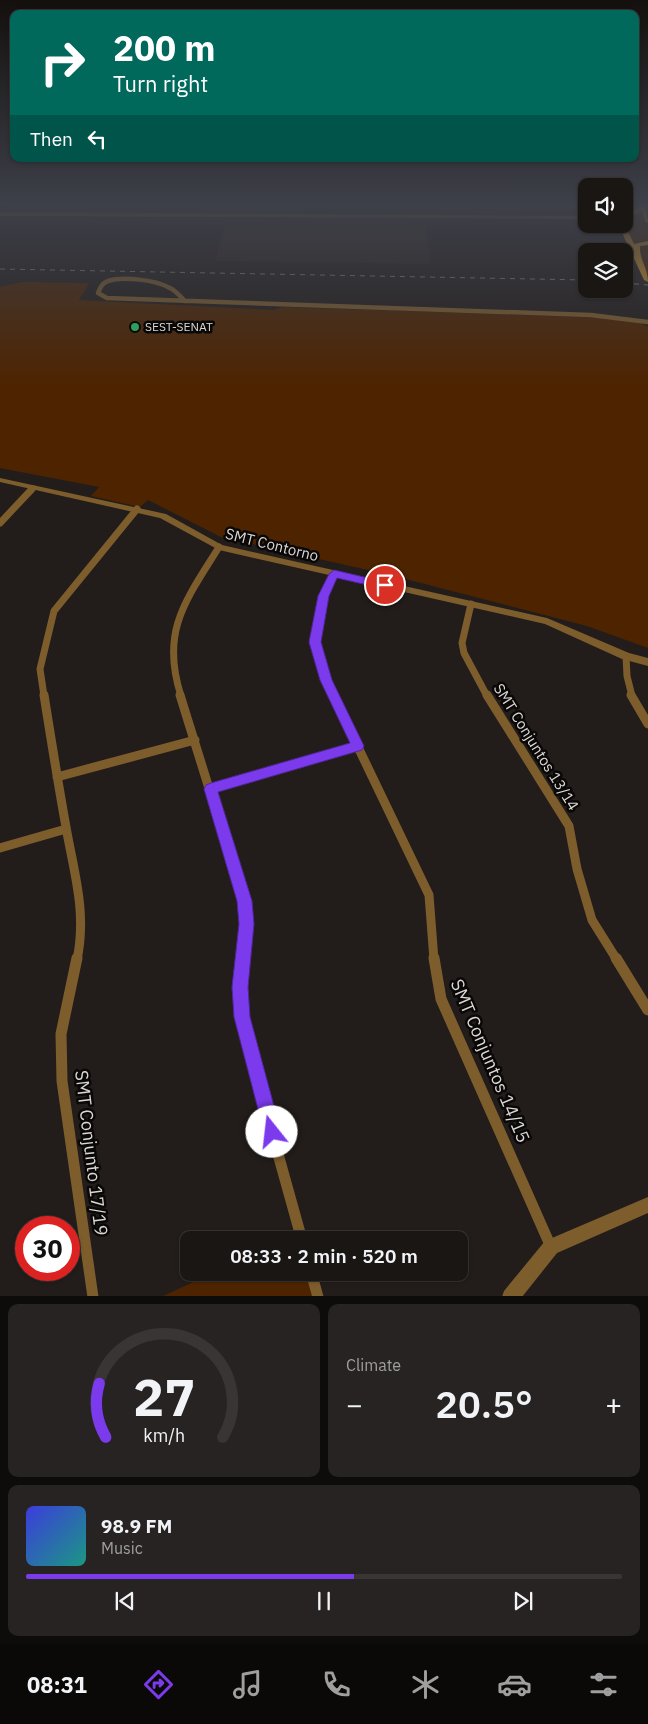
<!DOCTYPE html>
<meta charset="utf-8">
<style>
:root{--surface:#1a1614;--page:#272322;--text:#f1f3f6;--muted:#9f9fa0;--line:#383534;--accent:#7c3aed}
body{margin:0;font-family:"IBM Plex Sans",sans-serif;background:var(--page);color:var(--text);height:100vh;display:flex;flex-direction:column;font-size:19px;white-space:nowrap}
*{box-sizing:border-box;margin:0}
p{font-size:16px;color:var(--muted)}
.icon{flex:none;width:28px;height:28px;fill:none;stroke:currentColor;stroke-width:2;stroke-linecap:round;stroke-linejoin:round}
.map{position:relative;height:1296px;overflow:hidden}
.sheet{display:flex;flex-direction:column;gap:8px;padding:8px;background:#0e0c0b;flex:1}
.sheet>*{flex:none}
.banner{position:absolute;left:10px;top:10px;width:629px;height:152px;border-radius:10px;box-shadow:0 1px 4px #0004,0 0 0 1px var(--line);background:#00695c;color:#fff;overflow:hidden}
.buttons{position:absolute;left:578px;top:178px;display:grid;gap:10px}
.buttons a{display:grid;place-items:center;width:55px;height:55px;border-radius:10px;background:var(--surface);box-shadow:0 1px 4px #0004,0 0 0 1px var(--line);font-size:25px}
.speed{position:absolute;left:15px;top:1216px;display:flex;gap:10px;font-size:25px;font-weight:700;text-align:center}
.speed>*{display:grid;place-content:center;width:65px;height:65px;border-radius:50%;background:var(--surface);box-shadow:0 1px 4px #0004,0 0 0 1px var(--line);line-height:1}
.speed .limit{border:8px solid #d22;background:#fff;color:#111}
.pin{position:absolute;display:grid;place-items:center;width:42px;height:42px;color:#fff;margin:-21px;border:2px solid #fff;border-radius:50%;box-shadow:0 1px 5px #0007}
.me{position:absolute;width:55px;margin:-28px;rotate:344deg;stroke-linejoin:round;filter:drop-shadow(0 0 4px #0008)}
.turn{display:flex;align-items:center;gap:18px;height:105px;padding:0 20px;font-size:22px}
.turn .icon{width:65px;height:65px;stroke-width:2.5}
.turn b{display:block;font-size:35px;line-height:42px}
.then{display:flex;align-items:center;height:48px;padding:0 20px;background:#0003;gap:10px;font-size:19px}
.big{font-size:38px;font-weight:600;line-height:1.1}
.sheet .card{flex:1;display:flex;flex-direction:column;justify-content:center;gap:8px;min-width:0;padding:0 18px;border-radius:10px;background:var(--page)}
.sheet .dial{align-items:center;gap:0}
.dial svg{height:130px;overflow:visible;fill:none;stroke:var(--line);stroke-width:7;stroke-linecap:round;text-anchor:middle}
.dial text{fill:var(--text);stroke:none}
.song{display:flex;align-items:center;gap:15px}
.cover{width:60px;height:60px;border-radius:8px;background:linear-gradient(135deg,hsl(240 70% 55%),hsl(170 70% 35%))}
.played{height:5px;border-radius:2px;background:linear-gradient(90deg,var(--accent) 55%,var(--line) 55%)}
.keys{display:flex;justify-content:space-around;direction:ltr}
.heat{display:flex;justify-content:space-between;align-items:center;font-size:28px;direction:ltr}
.sheet .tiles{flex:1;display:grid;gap:8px;grid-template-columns:1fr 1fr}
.card:last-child{grid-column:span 2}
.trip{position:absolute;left:180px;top:1231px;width:288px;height:50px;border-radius:10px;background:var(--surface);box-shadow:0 1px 4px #0004,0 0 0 1px var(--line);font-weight:600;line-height:50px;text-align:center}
.menu{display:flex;height:80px;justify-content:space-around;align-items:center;background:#0a0908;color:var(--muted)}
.menu .icon{width:35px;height:35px}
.menu .active{color:var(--accent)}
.menu b{font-size:22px;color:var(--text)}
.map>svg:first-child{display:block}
</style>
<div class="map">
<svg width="648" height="1297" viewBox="0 0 648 1297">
<rect width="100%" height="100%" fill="#221d1a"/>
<!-- built -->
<path fill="#2f251e" d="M226,220L425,222L431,264L215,261Z"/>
<!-- green -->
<path fill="#4e2400" d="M0,205H586V210L9,207Z
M624,205H645L648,218V279L624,224Z
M22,282L89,283L79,300L274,310L282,307L613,318L640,323L648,327V648L587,626L386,574L221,537L148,500L140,507L91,496L99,487L0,468V287Z
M215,1272L307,1273L313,1297H161Z"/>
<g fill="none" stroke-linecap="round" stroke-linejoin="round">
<!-- minor-far4 -->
<path stroke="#7e5d2c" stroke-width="4.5" d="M185,301C180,296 176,291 170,288C156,280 123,276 108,281C102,283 100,288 98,293L107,298L591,315L648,322"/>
<!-- minor-far3 -->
<path stroke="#7e5d2c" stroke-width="5.5" d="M30,491L33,488"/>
<!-- minor-far2 -->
<path stroke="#7e5d2c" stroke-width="7" d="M0,523L32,489
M471,604L462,643L464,653L487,696
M626,656L627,676L632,696
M44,696L40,669L54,611L137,509
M181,696C160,631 186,600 219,547
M334,696C328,684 315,655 315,641C315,620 325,593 334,574"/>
<!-- minor-far1 -->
<path stroke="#7e5d2c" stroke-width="9" d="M44,695C51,739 58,783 66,827C74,873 87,912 77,960
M180,695L244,901L245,922L242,960
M333,695L429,895L434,960
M487,695L569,826L577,869L592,920L617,960
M631,695L648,724
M57,777L195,740
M211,789L358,746
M0,848L66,829"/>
<!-- minor -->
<path stroke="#7e5d2c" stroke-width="11" d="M77,958L61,1034L62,1081L93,1297
M242,958L241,1000L247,1043L302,1240
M434,958L441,999L551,1247
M616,958L648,1010
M311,1272L318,1297"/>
<!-- tertiary -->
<path fill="#7e5d2c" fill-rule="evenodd" d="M0,212L586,216V219L0,216Z
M0,478L166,514L222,545L547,618L629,653L648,658V666L622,659L545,624L219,550L160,518L0,482Z
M648,1197V1213L557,1253L522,1297H502L504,1291L545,1241Z"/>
<!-- primary -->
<path fill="#e09c21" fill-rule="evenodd" d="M640,205H646L648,223L645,221L642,211L624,219V215L640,207Z
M618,224L624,223L634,244L648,241V245L640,246C639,259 648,268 648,282L644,280Z"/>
<!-- rail -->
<path stroke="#8a8583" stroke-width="1" stroke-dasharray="5 5" stroke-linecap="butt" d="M0,269L586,280
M624,283L648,285"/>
</g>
<!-- sky -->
<linearGradient id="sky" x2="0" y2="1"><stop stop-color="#13100e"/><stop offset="0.53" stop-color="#3e4049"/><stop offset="1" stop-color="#3e4049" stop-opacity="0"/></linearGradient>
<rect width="648" height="386" fill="url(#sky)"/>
<!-- route -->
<path fill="#7c3aed" stroke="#51269a" d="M334,570L385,582L391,585L385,589L337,578L329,596L321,642L332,680L364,746L362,750L218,792L252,901L254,924L248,987L250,1017L281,1132L279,1139L272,1141L266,1139L264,1132L234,1017L232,987L239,924L237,901L204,789L206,785L211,783L350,743L320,680L309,642L318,596L329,574Z"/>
<!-- markers -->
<circle fill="#2e9e5b" stroke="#0a0807" stroke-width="2" cx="135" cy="327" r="5"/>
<g text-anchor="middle" stroke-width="5" stroke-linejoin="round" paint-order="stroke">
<!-- far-poi labels -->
<g font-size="12" fill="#dbd7d5" stroke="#0a0807" text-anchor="start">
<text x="145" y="331">SEST-SENAT</text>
</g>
<!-- street labels -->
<g font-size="15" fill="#dbd7d5" stroke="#0a0807">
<text transform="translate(272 545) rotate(14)" y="5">SMT Contorno</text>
<text transform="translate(536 747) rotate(58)" y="5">SMT Conjuntos 13/14</text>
</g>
<!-- near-street labels -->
<g font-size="18" fill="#dbd7d5" stroke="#0a0807">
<text transform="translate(490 1061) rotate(67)" y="6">SMT Conjuntos 14/15</text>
<text transform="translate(91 1153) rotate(83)" y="6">SMT Conjunto 17/19</text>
</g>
</g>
</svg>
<div class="buttons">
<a><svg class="icon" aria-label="sound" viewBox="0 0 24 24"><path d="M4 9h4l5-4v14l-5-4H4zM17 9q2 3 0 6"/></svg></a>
<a><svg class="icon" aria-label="layers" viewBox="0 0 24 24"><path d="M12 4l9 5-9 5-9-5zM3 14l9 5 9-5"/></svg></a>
</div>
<div class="speed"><div class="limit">30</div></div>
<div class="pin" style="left:385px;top:585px;background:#d93025"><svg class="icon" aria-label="arrive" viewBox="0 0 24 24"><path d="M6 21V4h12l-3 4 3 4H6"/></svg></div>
<svg class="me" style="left:272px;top:1132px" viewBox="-20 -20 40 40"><circle r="19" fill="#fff"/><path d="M0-13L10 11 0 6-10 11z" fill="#7c3aed"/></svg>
<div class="trip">08:33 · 2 min · 520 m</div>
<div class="banner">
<div class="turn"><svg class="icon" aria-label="right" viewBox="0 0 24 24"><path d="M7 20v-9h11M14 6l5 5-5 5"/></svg><div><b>200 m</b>Turn right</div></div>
<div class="then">Then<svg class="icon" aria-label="left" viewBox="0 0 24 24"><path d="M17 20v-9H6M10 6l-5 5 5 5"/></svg></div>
</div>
</div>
<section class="sheet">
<div class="tiles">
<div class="card dial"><svg viewBox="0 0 100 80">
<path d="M14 69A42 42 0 1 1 86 69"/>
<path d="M14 69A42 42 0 0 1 10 36" stroke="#7c3aed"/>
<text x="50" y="56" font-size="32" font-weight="700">27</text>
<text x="50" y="72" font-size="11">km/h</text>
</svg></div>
<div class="card"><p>Climate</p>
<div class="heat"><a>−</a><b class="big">20.5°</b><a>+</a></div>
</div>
<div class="card">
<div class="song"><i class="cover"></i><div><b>98.9 FM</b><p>Music</p></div></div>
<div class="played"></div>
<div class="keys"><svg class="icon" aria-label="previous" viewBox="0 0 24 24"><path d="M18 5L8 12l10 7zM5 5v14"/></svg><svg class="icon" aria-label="pause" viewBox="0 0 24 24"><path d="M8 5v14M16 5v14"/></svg><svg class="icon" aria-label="next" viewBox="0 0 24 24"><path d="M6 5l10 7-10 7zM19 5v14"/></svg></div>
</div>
</div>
</section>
<nav class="menu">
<b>08:31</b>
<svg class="icon active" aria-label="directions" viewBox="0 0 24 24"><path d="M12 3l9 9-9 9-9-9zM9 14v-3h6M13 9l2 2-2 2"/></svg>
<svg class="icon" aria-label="music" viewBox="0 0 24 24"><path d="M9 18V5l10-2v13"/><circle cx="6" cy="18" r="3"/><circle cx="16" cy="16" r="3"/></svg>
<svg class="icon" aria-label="phone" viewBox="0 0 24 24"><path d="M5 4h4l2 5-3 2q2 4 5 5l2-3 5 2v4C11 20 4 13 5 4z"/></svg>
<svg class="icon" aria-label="climate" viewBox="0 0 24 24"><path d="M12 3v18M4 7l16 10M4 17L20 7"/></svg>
<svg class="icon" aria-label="car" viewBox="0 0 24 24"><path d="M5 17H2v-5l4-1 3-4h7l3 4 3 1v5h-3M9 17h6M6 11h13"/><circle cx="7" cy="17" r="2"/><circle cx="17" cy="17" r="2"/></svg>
<svg class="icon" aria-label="filters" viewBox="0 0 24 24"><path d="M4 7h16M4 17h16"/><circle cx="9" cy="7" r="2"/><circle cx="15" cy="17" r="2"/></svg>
</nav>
